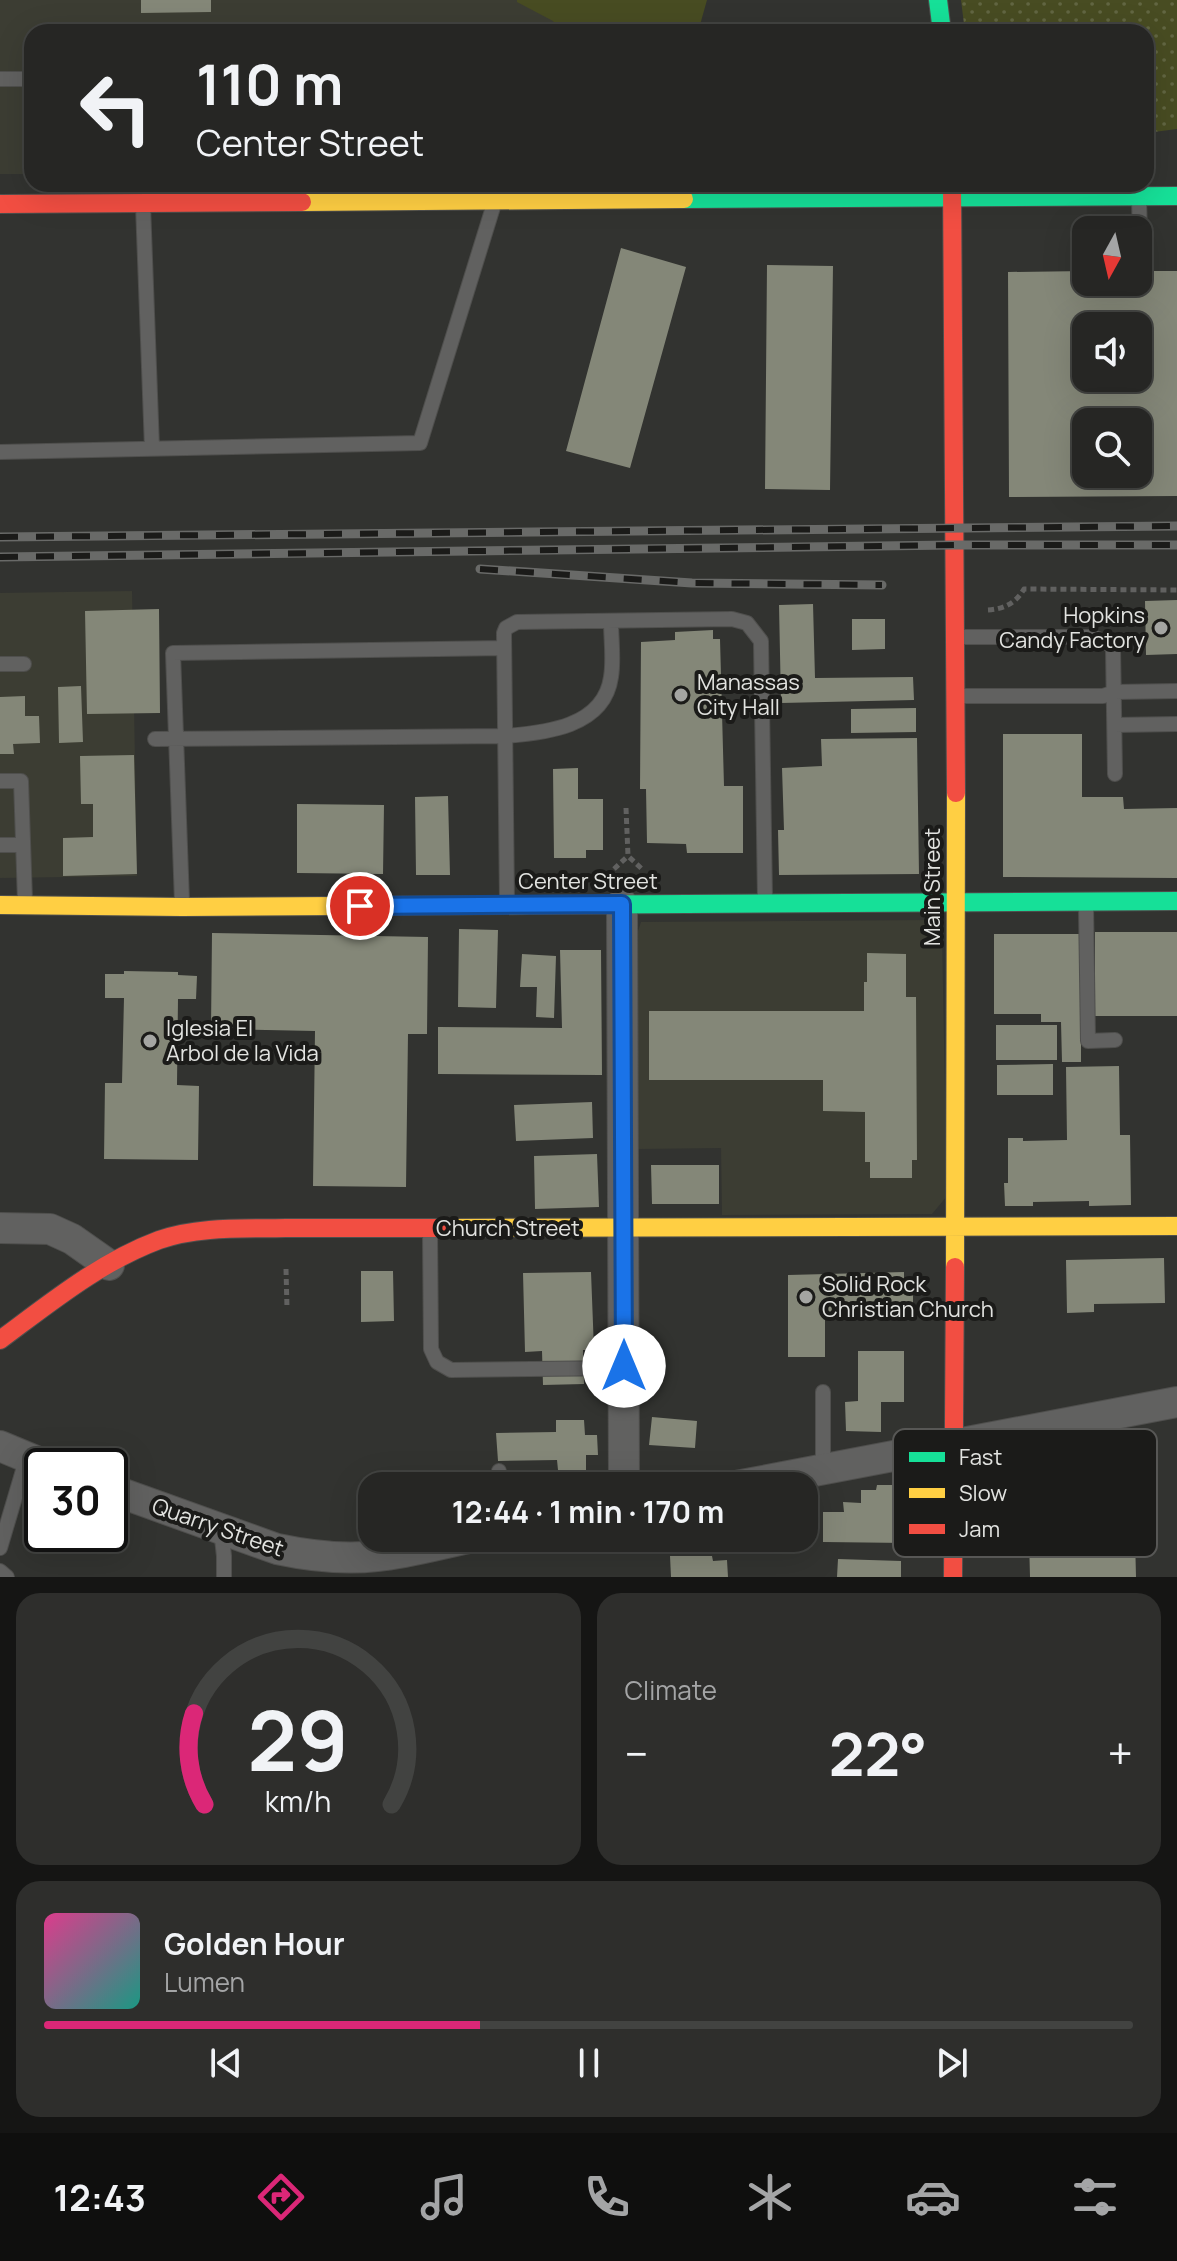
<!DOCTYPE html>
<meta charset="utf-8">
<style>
:root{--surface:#262624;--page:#2e2e2c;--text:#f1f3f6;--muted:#a4a5a6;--line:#424341;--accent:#db2777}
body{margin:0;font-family:Manrope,sans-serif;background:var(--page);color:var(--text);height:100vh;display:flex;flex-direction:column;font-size:30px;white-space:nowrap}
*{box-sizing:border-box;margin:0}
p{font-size:26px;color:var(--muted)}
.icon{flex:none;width:44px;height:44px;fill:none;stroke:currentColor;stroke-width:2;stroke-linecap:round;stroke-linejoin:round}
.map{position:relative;height:1577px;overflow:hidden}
.details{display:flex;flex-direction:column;gap:16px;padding:16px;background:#151514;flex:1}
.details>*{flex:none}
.hud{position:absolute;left:24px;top:24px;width:1130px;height:168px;border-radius:24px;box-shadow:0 8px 32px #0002,0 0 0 2px var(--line);background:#262624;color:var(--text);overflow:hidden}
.needle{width:52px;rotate:188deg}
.controls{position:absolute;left:1072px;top:216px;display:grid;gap:16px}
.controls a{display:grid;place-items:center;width:80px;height:80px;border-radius:16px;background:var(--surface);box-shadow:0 8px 32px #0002,0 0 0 2px var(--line);font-size:40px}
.speed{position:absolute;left:24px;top:1448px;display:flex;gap:16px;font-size:40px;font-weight:700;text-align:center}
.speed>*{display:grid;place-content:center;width:104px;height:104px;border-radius:50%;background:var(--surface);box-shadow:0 8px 32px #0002,0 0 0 2px var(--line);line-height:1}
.speed .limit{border:4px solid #111;border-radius:12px;background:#fff;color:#111}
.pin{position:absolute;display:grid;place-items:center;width:68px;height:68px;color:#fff;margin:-34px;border:4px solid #fff;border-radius:50%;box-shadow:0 2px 8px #0007}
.me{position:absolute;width:88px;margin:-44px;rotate:0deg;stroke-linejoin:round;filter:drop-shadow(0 0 6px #0008)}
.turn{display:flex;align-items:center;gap:28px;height:168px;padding:0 40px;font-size:36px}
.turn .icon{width:104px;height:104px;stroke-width:2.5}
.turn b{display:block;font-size:56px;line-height:68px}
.big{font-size:60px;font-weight:700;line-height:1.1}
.details .tile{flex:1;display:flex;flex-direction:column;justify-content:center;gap:12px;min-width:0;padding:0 28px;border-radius:24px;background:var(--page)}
.details .dial{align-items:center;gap:0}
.dial svg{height:208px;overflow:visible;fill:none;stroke:var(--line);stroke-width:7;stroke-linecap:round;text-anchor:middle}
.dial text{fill:var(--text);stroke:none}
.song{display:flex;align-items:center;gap:24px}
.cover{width:96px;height:96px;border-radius:12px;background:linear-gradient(135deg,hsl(330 70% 55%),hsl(170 70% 35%))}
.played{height:8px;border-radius:4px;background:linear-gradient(90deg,var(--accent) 40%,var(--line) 40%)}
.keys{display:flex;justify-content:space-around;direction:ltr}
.heat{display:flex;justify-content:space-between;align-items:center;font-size:44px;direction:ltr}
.details .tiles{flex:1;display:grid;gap:16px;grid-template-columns:1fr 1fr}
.tile:last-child{grid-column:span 2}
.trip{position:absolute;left:358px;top:1472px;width:460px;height:80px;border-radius:24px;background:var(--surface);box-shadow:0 8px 32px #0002,0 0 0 2px var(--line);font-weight:700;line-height:80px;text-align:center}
.menu{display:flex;height:128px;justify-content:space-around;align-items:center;background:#0f0f0e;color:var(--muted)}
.menu .icon{width:56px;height:56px}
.menu .selected{color:var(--accent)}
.menu b{font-size:36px;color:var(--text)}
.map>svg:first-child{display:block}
</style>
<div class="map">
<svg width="1177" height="1577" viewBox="0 0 1177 1577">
<defs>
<pattern id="park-dots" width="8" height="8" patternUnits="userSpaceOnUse" patternTransform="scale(2)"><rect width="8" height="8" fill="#484c22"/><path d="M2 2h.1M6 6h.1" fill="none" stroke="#626642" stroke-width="1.8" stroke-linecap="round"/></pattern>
</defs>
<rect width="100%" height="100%" fill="#323330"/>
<!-- built -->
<path fill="#3c3d33" d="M0,0H706L698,32H32V174H0Z
M132,591L137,876L0,878V593Z
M927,920L942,935L947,1196L932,1214L722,1215L721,1148L638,1149V931L641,922Z"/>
<!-- grass -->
<path fill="#484c22" d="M517,0H707L698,32H561L553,21L517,2Z"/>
<!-- park -->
<path fill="url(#park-dots)" d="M961,0H1177V129L1146,133V32H965Z"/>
<!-- building -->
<path fill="#848778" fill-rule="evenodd" d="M141,0H211V12L141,13Z
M621,248L686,267L630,468L566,451Z
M767,265L833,266L830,490L765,489Z
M1086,271V282H1138V271H1177V496L1009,497L1008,272ZM1086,326H1138V378H1086ZM1086,422H1138V474H1086Z
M1177,600V654L1146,655L1145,601Z
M813,604L815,678L913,677L914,700L781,703L779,605Z
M159,609L160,713L87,714L85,611Z
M852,619H885V649L852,650Z
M713,630V639H720L724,786H743V853H687L686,844L647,843L646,789H640L641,642L675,640V632Z
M81,686L83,742L59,743L58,687Z
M25,696V716H39L40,743L13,744L14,754H0V697Z
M916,708V732L851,733V709Z
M1003,734H1082V797H1123L1124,809L1177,808V878L1003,877Z
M917,738L919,874L779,875L778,830H784L782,768L822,766L821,739Z
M134,755L137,874L63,876V838L93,837V804H81L80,756Z
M578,768V799H603V850H586V858H554L553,769Z
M448,796L450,875H416L415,797Z
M297,804L384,805L383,874L297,873Z
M459,929L498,930L496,1008L458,1007Z
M1095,932H1177V1016H1095Z
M212,933L428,937L427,1034H408L406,1187L313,1186L315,1031L211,1029Z
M994,934H1081V1062H1062L1061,1022H1041V1014H994Z
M560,950H601L602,1075L438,1074V1027L562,1028Z
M867,953L906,954V997H916L917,1160H912V1178H870V1162H865V1112L823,1111V1080H649V1011H864V982H867Z
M522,954L556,956L554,1018L536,1017L537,987H520Z
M124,971L178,972V975L197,976L196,999H178L177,1085L199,1086L198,1160L104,1159L105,1083H122L124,998H105V974H124Z
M996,1025H1057V1060H996Z
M1053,1064V1095H997V1065Z
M1119,1066L1120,1135H1130L1131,1205L1089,1206V1201L1033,1202V1206H1005L1004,1183H1008V1138H1023V1141L1067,1140L1066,1067Z
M592,1102L593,1138L516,1141L514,1105Z
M597,1154L599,1207L535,1209L534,1156Z
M651,1165H719V1204H652Z
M1164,1258L1165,1303L1094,1304V1312L1067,1313L1066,1260Z
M361,1271H393L394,1321L361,1322Z
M591,1272L594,1350H583L584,1384L543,1385L542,1351L525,1352L523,1273Z
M904,1272V1285H913V1305H905V1318L825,1319V1357H788V1275Z
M858,1351H904V1402H881V1432L846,1431L845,1402L858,1401Z
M652,1417L697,1421L695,1448L649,1445Z
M556,1420H584L585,1435H597L598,1455H586V1470H558L557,1460L498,1461L496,1433L556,1432Z
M1064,1465H1129V1537H1135L1136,1577H1030L1029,1539L1062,1538Z
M877,1485H907V1543L823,1542V1512H844L843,1502L861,1503V1490H876Z
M670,1556H712L713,1561L727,1560L728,1577H671Z
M838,1559L901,1561V1577H837Z"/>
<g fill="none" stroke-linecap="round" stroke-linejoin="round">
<defs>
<path id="lane" d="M0,79H32
M1139,200L1141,271
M143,205L152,448
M0,452L420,443L494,204
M959,637H1092L1107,642L1113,648L1115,774
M0,664H24
M958,696H1103L1115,692L1177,691
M1115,725L1177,724
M155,739L505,736C545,733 604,727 611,677C614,660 611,639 611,621
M0,781H21L25,901
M0,845H23
M182,902L173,653L504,648
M507,902L504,633L506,628L517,622L732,619L747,623L761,641L765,899
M1086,905L1088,1041L1115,1040
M430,1232L431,1349L437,1362L451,1370L624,1368
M823,1392V1469
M499,1471L500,1486
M221,1530L224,1556V1577
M0,1548L27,1457
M0,1571L7,1577"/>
<path id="street" d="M622,904L624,1486
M0,1228L50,1229L72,1239L109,1265
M0,1446L48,1466
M736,1486L1177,1402
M110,1489L277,1549C310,1556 343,1560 377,1556C408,1553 439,1544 469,1538"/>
<path id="fast" d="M938,0L942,32
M684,199L1177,196
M530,905L1177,901"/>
<path id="slow" d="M302,202L684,199
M0,905L182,907L530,905
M444,1228L1177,1226
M955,1267L956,793"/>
<path id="jam" d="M952,184L956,793
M0,204L302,202
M0,1340C50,1303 100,1262 159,1240C199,1226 244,1229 286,1228C339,1228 391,1228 444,1228
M953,1577L955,1267"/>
</defs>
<!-- lane casing -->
<use href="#lane" stroke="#4f4f4d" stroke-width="16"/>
<!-- street casing -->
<use href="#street" stroke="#4f4f4d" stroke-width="32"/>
<!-- fast casing -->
<use href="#fast" stroke="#4f4f4d" stroke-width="20"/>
<!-- slow casing -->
<use href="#slow" stroke="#4f4f4d" stroke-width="20"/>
<!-- jam casing -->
<use href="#jam" stroke="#4f4f4d" stroke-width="20"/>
<!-- path -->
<path stroke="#616160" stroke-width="5" stroke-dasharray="6 4" stroke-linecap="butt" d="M988,610C1004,609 1016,603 1024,589L1177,590
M626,808L628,856L642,869
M614,869L628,856
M286,1269L287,1308"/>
<!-- lane -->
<use href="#lane" stroke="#616160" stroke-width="14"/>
<!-- street -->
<use href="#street" stroke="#616160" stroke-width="30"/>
<!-- fast -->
<use href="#fast" stroke="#16e098" stroke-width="18"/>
<!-- slow -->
<use href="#slow" stroke="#ffcf43" stroke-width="18"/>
<!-- jam -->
<use href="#jam" stroke="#f24e42" stroke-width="18"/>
<defs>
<path id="rail" d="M0,537L1177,526
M0,557L954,545H1177
M480,569L692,583L882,585"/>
</defs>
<!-- rail casing -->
<use href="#rail" stroke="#696a68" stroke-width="9"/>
<!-- rail -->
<use href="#rail" stroke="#1b1b19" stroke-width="6" stroke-dasharray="18" stroke-linecap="butt"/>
</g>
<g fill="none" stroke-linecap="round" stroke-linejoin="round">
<defs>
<path id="route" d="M360,906L622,904L624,1366"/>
</defs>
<!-- route casing -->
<use href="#route" stroke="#114b97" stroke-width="20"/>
<!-- route -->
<use href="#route" stroke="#1a73e8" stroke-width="14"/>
</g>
<!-- markers -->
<g fill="#a4a5a2" stroke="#1b1b19" stroke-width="3">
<circle cx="1161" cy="628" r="8"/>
<circle cx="681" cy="695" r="8"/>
<circle cx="150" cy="1041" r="8"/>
<circle cx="806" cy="1297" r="8"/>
</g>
<g text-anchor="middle" stroke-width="8" stroke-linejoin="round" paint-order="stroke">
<!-- poi labels -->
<g font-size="22" fill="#e2e3e0" stroke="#1b1b19" text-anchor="start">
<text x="1145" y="623" text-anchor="end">Hopkins<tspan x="1145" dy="25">Candy Factory</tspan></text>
<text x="697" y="690">Manassas<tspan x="697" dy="25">City Hall</tspan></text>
<text x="166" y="1036">Iglesia El<tspan x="166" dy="25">Arbol de la Vida</tspan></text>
<text x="822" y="1292">Solid Rock<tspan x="822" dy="25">Christian Church</tspan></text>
</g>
<!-- street labels -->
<g font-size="22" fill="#e2e3e0" stroke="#1b1b19">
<text x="588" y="889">Center Street</text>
<text transform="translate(932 887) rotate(-90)" y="8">Main Street</text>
<text x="508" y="1236">Church Street</text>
<text transform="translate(218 1527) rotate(19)" y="8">Quarry Street</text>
</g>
</g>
<!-- legend -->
<rect x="893" y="1429" width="264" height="128" rx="12" fill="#1b1b19" stroke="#575755" stroke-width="2"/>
<rect x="909" y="1452" width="36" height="10" fill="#16e098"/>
<rect x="909" y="1488" width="36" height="10" fill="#ffcf43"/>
<rect x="909" y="1524" width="36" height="10" fill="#f24e42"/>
<g font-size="22" fill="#e2e3e0">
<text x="959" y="1465">Fast</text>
<text x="959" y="1501">Slow</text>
<text x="959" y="1537">Jam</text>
</g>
</svg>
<div class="controls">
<a><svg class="needle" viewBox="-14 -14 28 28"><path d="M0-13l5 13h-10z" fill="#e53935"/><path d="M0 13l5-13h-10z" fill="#a4a5a6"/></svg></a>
<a><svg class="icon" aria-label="sound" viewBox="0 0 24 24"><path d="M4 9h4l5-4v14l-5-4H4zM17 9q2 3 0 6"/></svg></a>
<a><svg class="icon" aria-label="search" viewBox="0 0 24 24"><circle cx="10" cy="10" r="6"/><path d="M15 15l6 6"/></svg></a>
</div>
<div class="speed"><div class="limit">30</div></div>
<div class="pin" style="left:360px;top:906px;background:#d93025"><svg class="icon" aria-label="arrive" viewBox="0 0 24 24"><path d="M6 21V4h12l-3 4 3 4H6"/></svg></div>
<svg class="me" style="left:624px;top:1366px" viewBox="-20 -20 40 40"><circle r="19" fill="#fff"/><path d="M0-13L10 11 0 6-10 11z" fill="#1a73e8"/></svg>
<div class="trip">12:44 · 1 min · 170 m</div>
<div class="hud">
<div class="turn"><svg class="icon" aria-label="left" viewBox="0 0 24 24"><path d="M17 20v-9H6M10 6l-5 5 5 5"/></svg><div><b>110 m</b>Center Street</div></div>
</div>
</div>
<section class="details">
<div class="tiles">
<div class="tile dial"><svg viewBox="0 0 100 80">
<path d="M14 69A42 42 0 1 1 86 69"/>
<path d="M14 69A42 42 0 0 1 10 34" stroke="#db2777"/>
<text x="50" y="56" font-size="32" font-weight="700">29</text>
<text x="50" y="72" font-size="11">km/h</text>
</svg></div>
<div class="tile"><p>Climate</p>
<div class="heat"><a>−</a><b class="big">22°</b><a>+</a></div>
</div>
<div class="tile">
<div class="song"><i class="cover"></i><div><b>Golden Hour</b><p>Lumen</p></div></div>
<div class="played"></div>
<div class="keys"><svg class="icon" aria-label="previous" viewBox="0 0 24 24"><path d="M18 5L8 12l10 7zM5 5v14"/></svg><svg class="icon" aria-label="pause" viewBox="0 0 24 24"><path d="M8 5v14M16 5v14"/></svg><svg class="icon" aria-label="next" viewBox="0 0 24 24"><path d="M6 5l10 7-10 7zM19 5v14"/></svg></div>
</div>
</div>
</section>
<nav class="menu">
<b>12:43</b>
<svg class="icon selected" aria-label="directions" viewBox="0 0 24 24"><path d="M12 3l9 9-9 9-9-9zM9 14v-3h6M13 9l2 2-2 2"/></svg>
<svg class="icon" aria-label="music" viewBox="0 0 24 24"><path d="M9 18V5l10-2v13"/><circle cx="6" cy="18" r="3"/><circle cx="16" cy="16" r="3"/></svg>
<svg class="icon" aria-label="phone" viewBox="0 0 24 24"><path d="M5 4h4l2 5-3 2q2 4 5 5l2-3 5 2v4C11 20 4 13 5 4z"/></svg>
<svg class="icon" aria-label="climate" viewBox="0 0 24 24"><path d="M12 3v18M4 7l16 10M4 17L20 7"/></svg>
<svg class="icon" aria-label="car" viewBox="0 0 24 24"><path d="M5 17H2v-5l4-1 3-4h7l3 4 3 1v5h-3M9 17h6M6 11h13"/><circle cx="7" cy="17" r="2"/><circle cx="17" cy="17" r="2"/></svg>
<svg class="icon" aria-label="filters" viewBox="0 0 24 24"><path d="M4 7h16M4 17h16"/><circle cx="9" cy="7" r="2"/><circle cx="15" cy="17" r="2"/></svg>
</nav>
